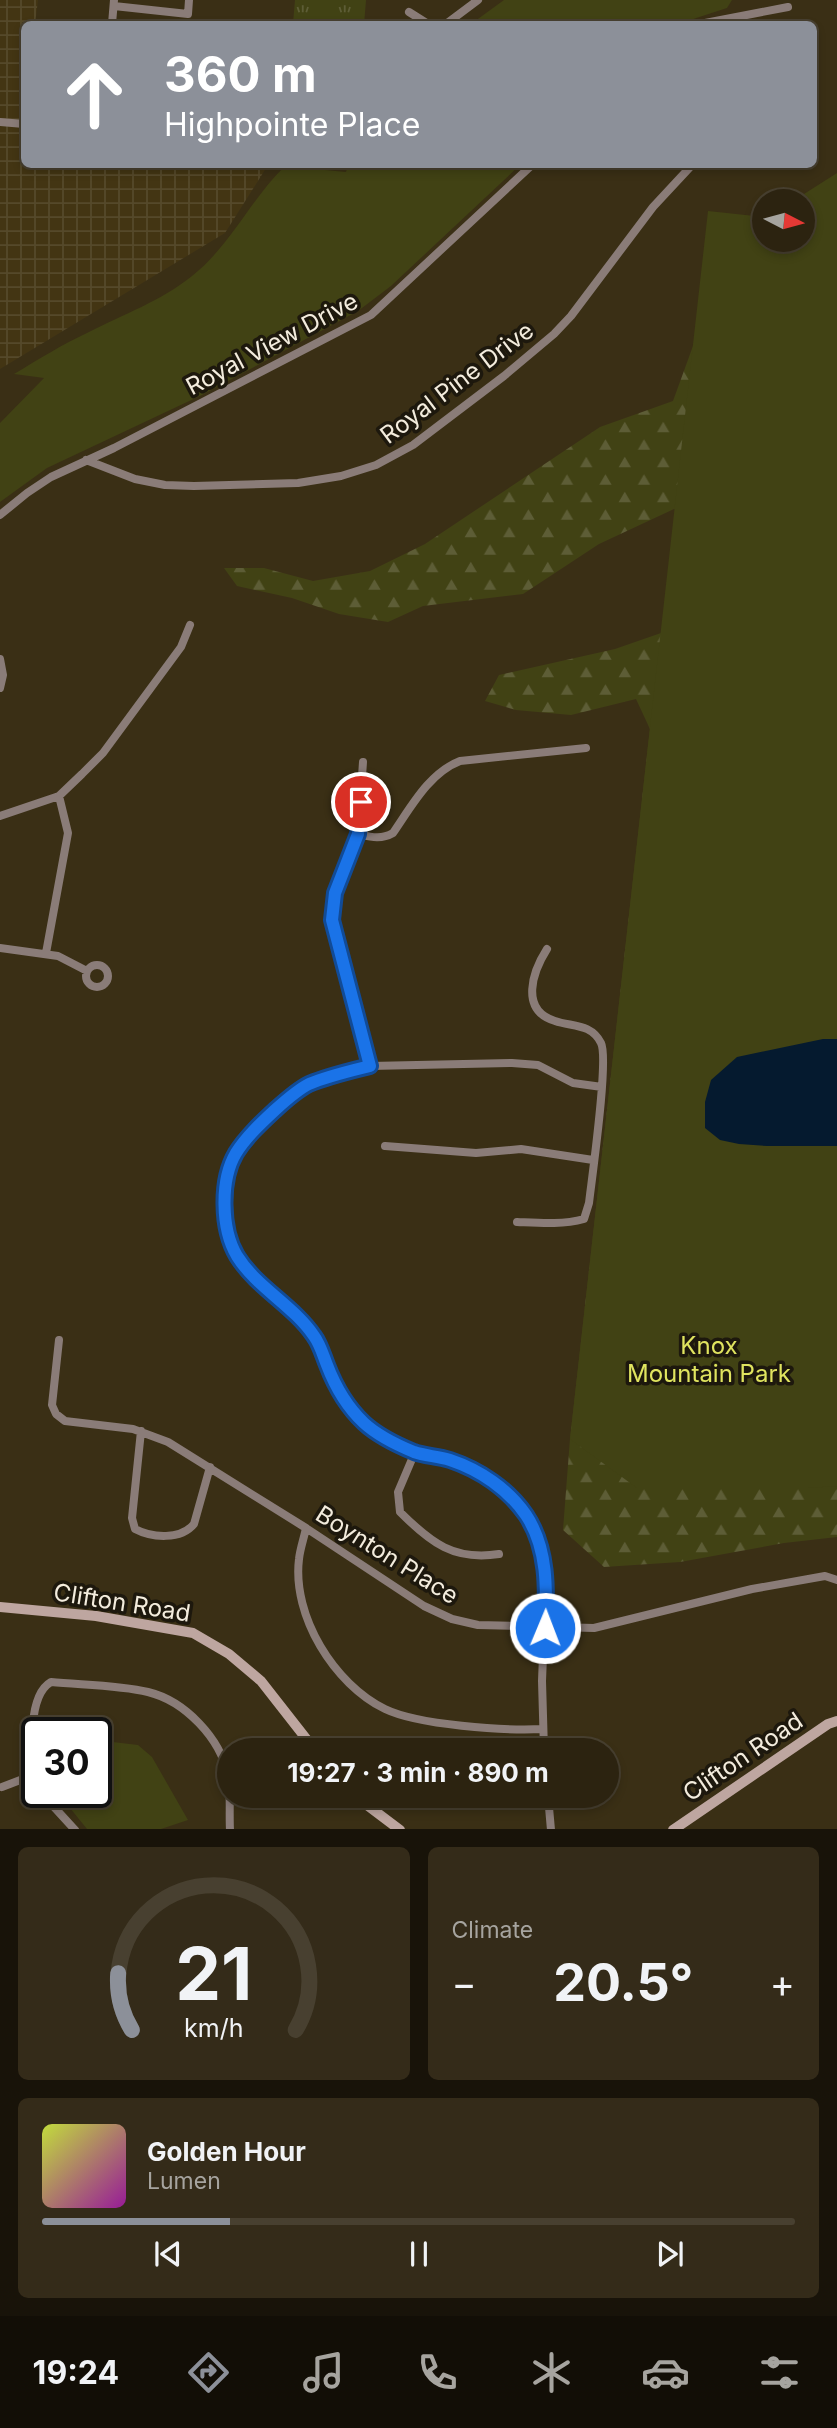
<!DOCTYPE html>
<meta charset="utf-8">
<style>
:root{--surface:#2c2310;--page:#342b19;--text:#f1f3f6;--muted:#a6a49f;--line:#484030;--accent:#8c9099}
body{margin:0;font-family:Inter,sans-serif;background:var(--page);color:var(--text);height:100vh;display:flex;flex-direction:column;font-size:26px;white-space:nowrap}
*{box-sizing:border-box;margin:0}
p{font-size:23px;color:var(--muted)}
.icon{flex:none;width:38px;height:38px;fill:none;stroke:currentColor;stroke-width:2;stroke-linecap:round;stroke-linejoin:round}
.map{position:relative;height:1829px;overflow:hidden}
.details{display:flex;flex-direction:column;gap:18px;padding:18px;background:#181309;flex:1}
.details>*{flex:none}
.top-card{position:absolute;left:21px;top:21px;width:796px;height:147px;border-radius:10px;box-shadow:0 4px 10px #0003,0 0 0 2px var(--line);background:#8c9099;color:#fff;overflow:hidden}
.needle{width:46px;rotate:96deg}
.fabs{position:absolute;left:752px;top:189px;display:grid;gap:14px}
.fabs a{display:grid;place-items:center;width:63px;height:63px;border-radius:50%;background:var(--surface);box-shadow:0 4px 10px #0003,0 0 0 2px var(--line);font-size:35px}
.speed{position:absolute;left:21px;top:1717px;display:flex;gap:14px;font-size:35px;font-weight:700;text-align:center}
.speed>*{display:grid;place-content:center;width:91px;height:91px;border-radius:50%;background:var(--surface);box-shadow:0 4px 10px #0003,0 0 0 2px var(--line);line-height:1}
.speed .limit{border:4px solid #111;border-radius:10px;background:#fff;color:#111}
.pin{position:absolute;display:grid;place-items:center;width:60px;height:60px;color:#fff;margin:-30px;border:4px solid #fff;border-radius:50%;box-shadow:0 2px 7px #0007}
.me{position:absolute;width:77px;margin:-38px;rotate:1deg;stroke-linejoin:round;filter:drop-shadow(0 0 5px #0008)}
.turn{display:flex;align-items:center;gap:24px;height:147px;padding:0 28px;font-size:32px}
.turn .icon{width:91px;height:91px;stroke-width:2.5}
.turn b{display:block;font-size:49px;line-height:60px}
.big{font-size:52px;font-weight:700;line-height:1.1}
.details .widget{flex:1;display:flex;flex-direction:column;justify-content:center;gap:10px;min-width:0;padding:0 24px;border-radius:10px;background:var(--page)}
.details .dial{align-items:center;gap:0}
.dial svg{height:182px;overflow:visible;fill:none;stroke:var(--line);stroke-width:7;stroke-linecap:round;text-anchor:middle}
.dial text{fill:var(--text);stroke:none}
.song{display:flex;align-items:center;gap:21px}
.cover{width:84px;height:84px;border-radius:10px;background:linear-gradient(135deg,hsl(70 70% 55%),hsl(300 70% 35%))}
.played{height:7px;border-radius:4px;background:linear-gradient(90deg,var(--accent) 25%,var(--line) 25%)}
.keys{display:flex;justify-content:space-around;direction:ltr}
.heat{display:flex;justify-content:space-between;align-items:center;font-size:38px;direction:ltr}
.details .tiles{flex:1;display:grid;gap:18px;grid-template-columns:1fr 1fr}
.widget:last-child{grid-column:span 2}
.trip{position:absolute;left:217px;top:1738px;width:402px;height:70px;border-radius:35px;background:var(--surface);box-shadow:0 4px 10px #0003,0 0 0 2px var(--line);font-weight:700;line-height:70px;text-align:center}
.menu{display:flex;height:112px;justify-content:space-around;align-items:center;background:#120e06;color:var(--muted)}
.menu .icon{width:49px;height:49px}
.menu .on{color:var(--accent)}
.menu b{font-size:32px;color:var(--text)}
.map>svg:first-child{display:block}
</style>
<div class="map">
<svg width="837" height="1830" viewBox="0 0 837 1830">
<defs>
<pattern id="industrial-grid" width="8" height="8" patternUnits="userSpaceOnUse" patternTransform="scale(1.75)"><rect width="8" height="8" fill="#433513"/><path d="M0 4h8M4 0v8" fill="none" stroke="#55492a"/></pattern>
<pattern id="grass-tufts" width="24" height="20" patternUnits="userSpaceOnUse" patternTransform="scale(1.75)"><rect width="24" height="20" fill="#414214"/><path d="M3 7l-1-3M5 7V3M7 7l1-3M15 17l-1-3M17 17v-4M19 17l1-3" fill="none" stroke="#5d5d36"/></pattern>
<pattern id="forest-firs" width="22" height="20" patternUnits="userSpaceOnUse" patternTransform="scale(1.75)"><rect width="22" height="20" fill="#414214"/><path d="M5 1l3.5 6h-7zM16 11l3.5 6h-7z" fill="#5d5d36"/></pattern>
</defs>
<rect width="100%" height="100%" fill="#3a2f15"/>
<!-- industrial -->
<path fill="url(#industrial-grid)" d="M0,0H38L35,24H24V164L268,165L225,233L0,369Z"/>
<!-- grass -->
<path fill="url(#grass-tufts)" d="M295,0H366L364,24H293Z"/>
<!-- forest -->
<path fill="url(#forest-firs)" d="M697,335L837,378V1537L784,1543L680,1562L604,1567L563,1530L570,1439L650,729L636,699L571,715L516,710L485,701L499,675L615,649L687,624L746,523L674,509L599,544L523,594L423,606L388,622L339,614L292,598L237,586L224,568H264L313,581L370,571L425,544L600,427L673,401Z"/>
<!-- park -->
<path fill="#414214" d="M504,0H732L727,8L678,24H471Z
M348,164L520,165L391,286L358,311L202,395L47,468L0,502V423L44,378L14,374C39,359 63,344 89,332C124,314 161,301 192,276C231,245 250,200 285,166L346,172Z
M837,173V1486L808,1488H637L570,1439L708,211L765,217V240H803V201H793Z
M96,1740L138,1745L152,1757L188,1820L161,1829H87L57,1792H96Z"/>
<!-- water -->
<path fill="#051a2f" d="M823,1039H837V1146H767L739,1144L720,1140L705,1128V1102L711,1080L737,1057Z"/>
<g fill="none" stroke-linecap="round" stroke-linejoin="round">
<!-- street -->
<path stroke="#8a7c78" stroke-width="8" d="M114,6L188,14L189,0
M409,12L428,24
M112,24L114,0
M446,24L478,0
M700,24L788,7
M0,122L24,124
M86,460L135,479L165,485L194,486L298,483L341,476L376,465L413,445L504,376L554,334L571,316L653,207L693,164
M0,515L27,493L51,477L114,448L371,315L533,164
M0,659L3,675L0,688
M363,762L358,834L335,893L332,920L370,1066
M0,816L59,796L82,774L103,753L181,647L190,625
M358,834C371,837 381,840 393,833C411,807 429,773 460,761L586,748
M0,948L58,956L87,971
M46,953L68,833L59,796
M86 976a11 11 0 1 1 22 0a11 11 0 1 1-22 0Z
M385,1146L476,1153L521,1149L593,1160
M517,1222C539,1223 562,1225 584,1219L589,1203C592,1177 609,1059 601,1043C591,1023 572,1027 555,1021C519,1010 533,971 547,949
M59,1340L52,1405L56,1414L65,1421L133,1429L168,1442L306,1528L424,1606L452,1619L478,1625L594,1628L752,1589L825,1576L837,1580
M141,1431L132,1518L135,1529C152,1538 181,1540 194,1524L210,1467
M415,1452L398,1492L400,1512C431,1543 454,1561 499,1554
M306,1528C304,1538 300,1549 299,1559C292,1616 334,1684 385,1709C418,1725 504,1731 543,1729
M544,1750L542,1681L546,1579L539,1539L526,1514L502,1488L478,1471L449,1460L415,1452L381,1436L364,1423L350,1408L339,1390L316,1338L288,1305L249,1272L236,1254L228,1232L226,1191L228,1174L235,1154L256,1127L287,1100L308,1085L370,1066L512,1063L538,1065L573,1083L602,1087
M37,1776C30,1753 28,1695 51,1682C82,1685 119,1685 148,1692C185,1701 220,1738 228,1775C231,1792 229,1812 230,1830
M2,1787L36,1774
M46,1792L54,1807L75,1830
M548,1796L551,1830"/>
<!-- secondary -->
<path stroke="#bea6a0" stroke-width="10" d="M0,1607L96,1616L193,1633L229,1654L261,1681L315,1750
M355,1796L400,1830
M673,1830L828,1724L837,1721"/>
</g>
<g fill="none" stroke-linecap="round" stroke-linejoin="round">
<defs>
<path id="route" d="M361,802L358,834L335,893L332,920L370,1066C350,1071 328,1076 309,1084C297,1090 285,1101 275,1110C261,1123 246,1137 236,1153C220,1180 221,1229 237,1256C257,1288 293,1305 314,1336C320,1344 323,1355 327,1365C335,1386 347,1407 364,1423C377,1435 397,1445 414,1452C425,1456 438,1456 450,1460C480,1470 508,1489 526,1515C548,1548 547,1590 545,1628"/>
</defs>
<!-- route casing -->
<use href="#route" stroke="#114b97" stroke-width="18"/>
<!-- route -->
<use href="#route" stroke="#1a73e8" stroke-width="12"/>
</g>
<g text-anchor="middle" stroke-width="7" stroke-linejoin="round" paint-order="stroke">
<!-- street labels -->
<g font-size="24" fill="#f3ecdd" stroke="#1d180d">
<text transform="translate(272 344) rotate(-28)" y="8">Royal View Drive</text>
<text transform="translate(457 383) rotate(-37)" y="8">Royal Pine Drive</text>
<text transform="translate(387 1555) rotate(32)" y="8">Boynton Place</text>
<text transform="translate(122 1603) rotate(9)" y="8">Clifton Road</text>
<text transform="translate(743 1757) rotate(-34)" y="8">Clifton Road</text>
</g>
<!-- park labels -->
<g font-size="24" fill="#e0e45f" stroke="#1d180d">
<text x="709" y="1354">Knox<tspan x="709" dy="28">Mountain Park</tspan></text>
</g>
</g>
</svg>
<div class="fabs">
<a><svg class="needle" viewBox="-14 -14 28 28"><path d="M0-13l5 13h-10z" fill="#e53935"/><path d="M0 13l5-13h-10z" fill="#a6a49f"/></svg></a>
</div>
<div class="speed"><div class="limit">30</div></div>
<div class="pin" style="left:361px;top:802px;background:#d93025"><svg class="icon" aria-label="arrive" viewBox="0 0 24 24"><path d="M6 21V4h12l-3 4 3 4H6"/></svg></div>
<svg class="me" style="left:545px;top:1628px" viewBox="-20 -20 40 40"><circle r="17" fill="#1a73e8" stroke="#fff" stroke-width="3"/><path d="M0-11L8 9 0 5-8 9z" fill="#fff"/></svg>
<div class="trip">19:27 · 3 min · 890 m</div>
<div class="top-card">
<div class="turn"><svg class="icon" aria-label="ahead" viewBox="0 0 24 24"><path d="M12 20V5M6 11l6-6 6 6"/></svg><div><b>360 m</b>Highpointe Place</div></div>
</div>
</div>
<section class="details">
<div class="tiles">
<div class="widget dial"><svg viewBox="0 0 100 80">
<path d="M14 69A42 42 0 1 1 86 69"/>
<path d="M14 69A42 42 0 0 1 8 44" stroke="#8c9099"/>
<text x="50" y="56" font-size="32" font-weight="700">21</text>
<text x="50" y="72" font-size="11">km/h</text>
</svg></div>
<div class="widget"><p>Climate</p>
<div class="heat"><a>−</a><b class="big">20.5°</b><a>+</a></div>
</div>
<div class="widget">
<div class="song"><i class="cover"></i><div><b>Golden Hour</b><p>Lumen</p></div></div>
<div class="played"></div>
<div class="keys"><svg class="icon" aria-label="previous" viewBox="0 0 24 24"><path d="M18 5L8 12l10 7zM5 5v14"/></svg><svg class="icon" aria-label="pause" viewBox="0 0 24 24"><path d="M8 5v14M16 5v14"/></svg><svg class="icon" aria-label="next" viewBox="0 0 24 24"><path d="M6 5l10 7-10 7zM19 5v14"/></svg></div>
</div>
</div>
</section>
<nav class="menu">
<b>19:24</b>
<svg class="icon on" aria-label="directions" viewBox="0 0 24 24"><path d="M12 3l9 9-9 9-9-9zM9 14v-3h6M13 9l2 2-2 2"/></svg>
<svg class="icon" aria-label="music" viewBox="0 0 24 24"><path d="M9 18V5l10-2v13"/><circle cx="6" cy="18" r="3"/><circle cx="16" cy="16" r="3"/></svg>
<svg class="icon" aria-label="phone" viewBox="0 0 24 24"><path d="M5 4h4l2 5-3 2q2 4 5 5l2-3 5 2v4C11 20 4 13 5 4z"/></svg>
<svg class="icon" aria-label="climate" viewBox="0 0 24 24"><path d="M12 3v18M4 7l16 10M4 17L20 7"/></svg>
<svg class="icon" aria-label="car" viewBox="0 0 24 24"><path d="M5 17H2v-5l4-1 3-4h7l3 4 3 1v5h-3M9 17h6M6 11h13"/><circle cx="7" cy="17" r="2"/><circle cx="17" cy="17" r="2"/></svg>
<svg class="icon" aria-label="filters" viewBox="0 0 24 24"><path d="M4 7h16M4 17h16"/><circle cx="9" cy="7" r="2"/><circle cx="15" cy="17" r="2"/></svg>
</nav>
